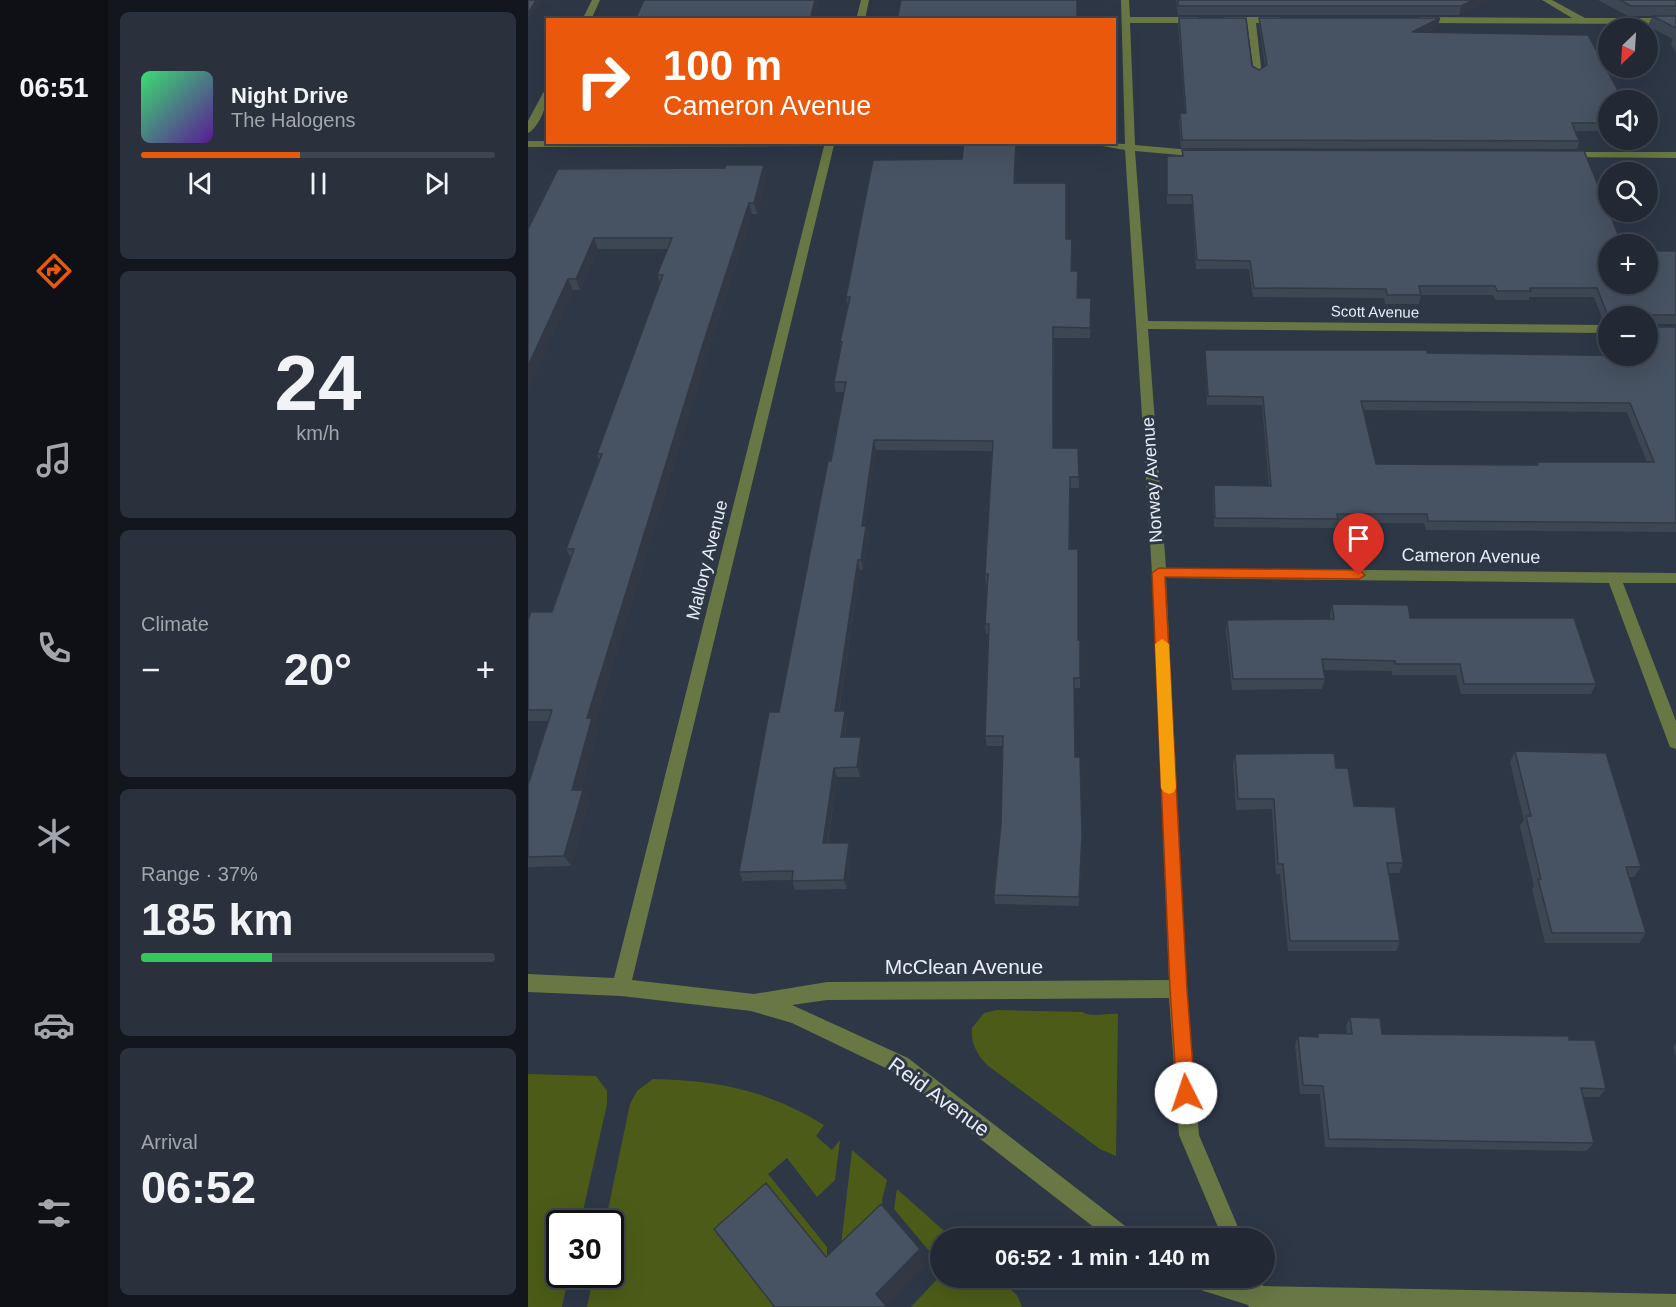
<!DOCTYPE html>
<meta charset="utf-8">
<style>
:root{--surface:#222934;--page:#2a313c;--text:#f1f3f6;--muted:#a2a6ac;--line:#3f454f;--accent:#ea580c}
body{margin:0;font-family:Helvetica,sans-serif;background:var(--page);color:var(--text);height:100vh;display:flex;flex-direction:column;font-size:22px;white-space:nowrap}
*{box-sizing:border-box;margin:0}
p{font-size:20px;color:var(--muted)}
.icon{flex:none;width:33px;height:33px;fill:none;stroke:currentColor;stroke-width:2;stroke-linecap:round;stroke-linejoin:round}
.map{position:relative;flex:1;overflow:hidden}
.sheet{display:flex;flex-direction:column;gap:12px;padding:12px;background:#13171d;width:420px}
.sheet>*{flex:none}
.hud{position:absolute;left:18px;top:18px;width:570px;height:126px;border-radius:0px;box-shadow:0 6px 24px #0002,0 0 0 2px var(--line);background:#ea580c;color:#fff;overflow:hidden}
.needle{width:39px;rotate:205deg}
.tools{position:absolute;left:1070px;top:18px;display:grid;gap:12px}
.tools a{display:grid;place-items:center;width:60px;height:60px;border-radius:50%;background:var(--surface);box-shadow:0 6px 24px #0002,0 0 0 2px var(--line);font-size:30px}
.speed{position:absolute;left:18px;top:1210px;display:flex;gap:12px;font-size:30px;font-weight:700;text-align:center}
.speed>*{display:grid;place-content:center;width:78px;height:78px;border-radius:50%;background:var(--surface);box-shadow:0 6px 24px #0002,0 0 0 2px var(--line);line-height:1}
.speed .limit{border:3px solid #111;border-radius:9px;background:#fff;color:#111}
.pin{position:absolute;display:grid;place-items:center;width:51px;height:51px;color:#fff;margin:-62px -26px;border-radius:50% 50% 50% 0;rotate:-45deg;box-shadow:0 0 6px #0007}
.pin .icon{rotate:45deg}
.me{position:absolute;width:66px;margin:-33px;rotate:356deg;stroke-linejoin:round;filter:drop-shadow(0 0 4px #0008)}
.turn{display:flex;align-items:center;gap:21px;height:126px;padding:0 18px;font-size:27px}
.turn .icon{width:78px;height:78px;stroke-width:2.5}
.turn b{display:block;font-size:42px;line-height:51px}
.big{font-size:45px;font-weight:800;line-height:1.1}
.sheet .tile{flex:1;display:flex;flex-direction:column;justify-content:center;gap:9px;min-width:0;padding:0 21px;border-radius:9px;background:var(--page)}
.sheet .dial{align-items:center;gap:0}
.dial b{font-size:78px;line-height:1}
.song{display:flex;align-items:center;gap:18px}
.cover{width:72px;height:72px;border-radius:9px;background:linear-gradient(135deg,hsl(140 70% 55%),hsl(270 70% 35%))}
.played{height:6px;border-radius:3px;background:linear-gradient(90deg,var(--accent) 45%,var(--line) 45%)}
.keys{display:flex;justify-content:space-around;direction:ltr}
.heat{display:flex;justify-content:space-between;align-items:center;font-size:33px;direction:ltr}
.charge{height:9px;border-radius:4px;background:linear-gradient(90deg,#34c759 37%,var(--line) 0)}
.trip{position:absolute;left:402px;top:1228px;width:345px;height:60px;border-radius:30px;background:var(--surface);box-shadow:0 6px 24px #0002,0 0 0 2px var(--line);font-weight:800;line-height:60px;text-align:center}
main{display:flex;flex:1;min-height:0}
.dock{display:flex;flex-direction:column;width:108px;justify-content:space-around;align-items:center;background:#0e1015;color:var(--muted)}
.dock .icon{width:42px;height:42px}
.dock .on{color:var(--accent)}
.dock b{font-size:27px;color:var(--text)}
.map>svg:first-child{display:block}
</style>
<main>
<nav class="dock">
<b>06:51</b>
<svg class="icon on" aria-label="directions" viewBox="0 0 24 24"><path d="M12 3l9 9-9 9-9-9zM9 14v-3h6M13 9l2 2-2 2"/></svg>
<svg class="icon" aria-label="music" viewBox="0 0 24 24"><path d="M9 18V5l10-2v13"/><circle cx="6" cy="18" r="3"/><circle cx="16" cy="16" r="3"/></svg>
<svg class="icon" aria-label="phone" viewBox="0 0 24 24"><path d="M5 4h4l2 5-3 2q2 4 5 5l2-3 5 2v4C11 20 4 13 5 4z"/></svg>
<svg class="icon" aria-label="climate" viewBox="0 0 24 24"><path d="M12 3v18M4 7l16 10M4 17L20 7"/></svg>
<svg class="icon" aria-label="car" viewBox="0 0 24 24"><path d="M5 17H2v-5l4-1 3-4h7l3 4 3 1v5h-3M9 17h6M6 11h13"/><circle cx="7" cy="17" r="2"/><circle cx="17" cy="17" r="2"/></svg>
<svg class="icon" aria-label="filters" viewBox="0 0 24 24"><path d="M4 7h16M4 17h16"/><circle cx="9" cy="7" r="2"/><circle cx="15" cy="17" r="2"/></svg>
</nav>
<section class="sheet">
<div class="tile">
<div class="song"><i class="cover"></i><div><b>Night Drive</b><p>The Halogens</p></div></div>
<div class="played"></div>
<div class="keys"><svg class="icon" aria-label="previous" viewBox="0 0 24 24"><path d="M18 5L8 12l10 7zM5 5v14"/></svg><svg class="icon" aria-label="pause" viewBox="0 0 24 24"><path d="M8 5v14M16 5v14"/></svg><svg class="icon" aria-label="next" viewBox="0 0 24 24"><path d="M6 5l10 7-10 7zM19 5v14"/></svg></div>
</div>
<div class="tile dial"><b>24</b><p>km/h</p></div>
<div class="tile"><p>Climate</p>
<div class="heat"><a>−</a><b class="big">20°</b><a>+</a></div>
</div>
<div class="tile"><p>Range · 37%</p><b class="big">185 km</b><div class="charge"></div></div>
<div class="tile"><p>Arrival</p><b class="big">06:52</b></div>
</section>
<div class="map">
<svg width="1148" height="1307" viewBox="0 0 1148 1307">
<rect width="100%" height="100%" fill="#2d3746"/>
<!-- green -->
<path fill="#4c5c18" d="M469,1010L554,1012C566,1018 577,1013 590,1014L588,1156L572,1149L459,1065C448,1053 443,1044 444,1028L456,1013Z
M0,1074L68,1076L79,1091V1104L52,1224H32V1275H41L34,1307H0Z
M125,1079C192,1081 239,1090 296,1125L288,1136L304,1150L312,1140L307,1180L289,1197L259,1158L240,1174L299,1247V1260L249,1307H59L66,1275H82V1224H77L102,1104L109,1091Z
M324,1150L359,1180L354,1200L355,1209L310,1271Z
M369,1189L425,1239H412V1264L366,1209Z
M412,1276V1278H469L489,1295L494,1307H383Z"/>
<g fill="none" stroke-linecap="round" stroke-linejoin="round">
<!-- minor -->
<path fill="#697744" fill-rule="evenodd" d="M64,0H72L63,20H54Z
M333,0H341L337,20H328Z
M593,0H601L602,17H670L674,20L670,23H602L607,145L674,151L679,154L674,157L607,151L620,321L1080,325V333L620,329L638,568L1148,573V583H1095L1148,721V749L1142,747L1140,742L1081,583L638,578L659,989L671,1135L715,1239H695L651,1135L641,998L299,1000L264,1005L380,1058L605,1232L608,1239H581L366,1072L264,1023L223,1011L93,996L0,992V974L86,978L296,146L0,147V141L404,142L399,145H306L104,980L226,994L299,982L641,980L624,573L597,150L552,142L597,144Z
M1014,0H1024L1057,18H1148V24L892,23L888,20L892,17L1044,18Z
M697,17H751L755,20L751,23H728L734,75L726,73L719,23L694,22L693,20Z
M20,90C20,103 12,127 0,133V121L15,93Z
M1037,152H1148V158L1033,157L1032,155Z
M653,1278H701L711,1281L710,1278H732L735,1286L1148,1294V1307H721L720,1305L657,1285Z"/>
</g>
<!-- wall -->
<path fill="#3d4754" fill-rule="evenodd" d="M116,0H291L286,20H107Z
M648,0H961L931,15H650Z
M1070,0H1148V53L1143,44L1145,39L1120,26L1124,16H1130H1100Z
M651,18L731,70L737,66L731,25V18H912L910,26L897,33L1080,100V131H1047L1051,141L1049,149L653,148L651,121L652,113H657L650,25Z
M489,142L487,183L538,239H544V271L550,298H563L562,338H526L525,448H550L551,488H542V549L550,640H552V688H547V757L554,845L551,906L467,904L466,895L473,824L474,746H459L457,736L460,634H458L457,624L459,585H458L457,574L464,451L348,450L337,526L341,536L335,570H332L311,711H317L319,721L317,737L335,747L332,777H309L300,843H321L323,852L319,889L267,890L264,880L215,881L211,872L251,712L316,392H308L306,382L313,348L312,342L320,306L318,297L434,159Z
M654,150L1080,284L1148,251V324H1121L1120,325L1123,327H1148V532L898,530L896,523H809L808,528L686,527L685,494L686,485L741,486L734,405H679L677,359V350L899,353L1119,356V316H1080V324L1076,323L1066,297H1001V300H967L965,295H893L891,304H857L856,298L725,297L721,269H668L664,204H639V156H654ZM836,410L1099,412L1119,462H1009L1008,465L848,464Z
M236,165L239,176L229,214H224L180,352L67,723L70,729L53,790L61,801L43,866L0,867V785L20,721H0V620L24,612L43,558L38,549L71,460L69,454L132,283L129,275L139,249H70L52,290H45L0,389V229L197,168Z
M804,604L882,618L1068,684L1063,694H933L928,675H864V671L795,670L797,679L794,689L704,690L698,631L699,620L802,619V614Z
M987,751L1113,867L1106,877H1101L1118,933L1111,943H1017L1004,889L1006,886L992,826L996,820L982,762Z
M707,754L808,768L826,806L875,863L871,873H861L872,941L868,951H760L752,874H748L744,809L708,810L705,764Z
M822,1017L854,1034L1041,1040L1078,1089L1071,1097H1055L1066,1143L1058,1151L797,1147L792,1094H772L767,1045L770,1036L789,1037L790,1033H819L818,1026Z
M1148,1043V1057L1145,1047Z"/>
<!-- shaded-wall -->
<path fill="#323945" d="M8,0H15L0,26V14Z
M287,0H291L286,20H282Z
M945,0H961L931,15L933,6Z
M912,18L910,26L882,40L884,32Z
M488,142H489L487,194L486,183Z
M236,165L239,176L229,214L226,203Z
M221,203L224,214L180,352L67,723L70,729L50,801L44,790L59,718L176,341Z
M66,238L70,249L52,290L48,279Z
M40,279L45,290L0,389V366Z
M346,440L348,450L336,536L334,526Z
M338,526L341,536L335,570L333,560Z
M330,560L332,570L309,721L307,711Z
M317,711L319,721L315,747L313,737Z
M333,737L335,747L332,777L329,767Z
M306,768L309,777L298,852L295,843Z
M55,790L61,801L43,866L36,856Z
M554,835V845L551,906V897Z
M321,843L323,852L319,889L316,880Z
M392,1249L399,1265L358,1307L348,1294Z"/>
<!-- building -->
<path fill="#475262" stroke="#323945" stroke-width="1.5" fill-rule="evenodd" d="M0,0H8L0,14Z
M116,0H287L282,20H226V18L107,20Z
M373,0H549V20H369Z
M650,0H945L933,6H650Z
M1092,0H1148V6H1103Z
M1124,16H1148V28Z
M651,18H718L724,66L731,70L739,65L731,18H912L884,32L1060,35L1095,100H1080V123H1044L1051,141L654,140L652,113H658Z
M436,142H488L486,183H538V239H544L543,271H550L549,298H563L562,328L525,327V448H550L551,477H542L541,549H550V640H552V678H546L547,757H552L554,835L551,897L466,895L473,824L475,736H457L461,624H457L460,574H457L465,441L346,440L334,526H338L333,560H330L307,711H317L313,737H333L329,767L306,768L295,843H321L316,880L264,881L265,871L211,872L241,712H251L300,461H303L318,382H306L314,342H312L322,297H318L345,160L434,159Z
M654,150L1056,151L1094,244H1080V284H1119V251H1148V315H1123L1120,325L1123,327H1148V523L900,521L899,514H809L810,519L687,518L686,485L743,486L735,397L680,396L677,350H899V353L1119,356V316H1086L1079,314L1069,288H1002L1003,291H969L967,286H891L893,295H859L858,289L726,288L722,261L669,260L664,195H639V156H655ZM833,401L1102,403L1126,462H1009L1010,465L848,464Z
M198,165H236L226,203H221L176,341L59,718H64L44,790H55L36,856L0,857V785L24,710H0V620L3,612H24L46,549H38L74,454H69L135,275H129L144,238H66L48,279H40L0,366V229L30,169L197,168Z
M804,604L880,605L882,618H1046L1068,684H936L932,664H867V661L794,659L797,679H705L699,620L806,619Z
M987,751L1078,753L1113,867H1098L1118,933H1024L1010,879H1013L998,816H1003Z
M806,753L808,768H820L826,806L867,807L875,863H859L872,941H762L755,864H750L746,799H710L707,754Z
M822,1017L852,1018L854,1034L1041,1036V1040H1067L1078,1089L1053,1088L1066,1143L801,1139L795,1086L775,1085L770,1036L790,1037V1033L824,1034Z
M238,1183L298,1257L353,1204L392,1249L348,1294L359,1307H245L246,1306L186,1229Z"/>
<!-- route -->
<path fill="#ea580c" stroke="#983908" stroke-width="1.5" d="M631,568L831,570L837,575L831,579L637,577L659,989L667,1093L664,1099L658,1102L652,1099L649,1093L642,989L624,573Z"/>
<!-- slow -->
<path fill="#f59e0b" d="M634,639L641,644L648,788L646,792L641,794L636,792L633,788L627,644Z"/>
<g text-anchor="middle" stroke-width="6" stroke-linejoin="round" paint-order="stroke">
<!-- far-street labels -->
<g font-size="15" fill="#e7edf7" stroke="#2d3746">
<text transform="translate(847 312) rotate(1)" y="5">Scott Avenue</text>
</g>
<!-- street labels -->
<g font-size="18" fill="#e7edf7" stroke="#2d3746">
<text transform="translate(624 480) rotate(-94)" y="6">Norway Avenue</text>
<text transform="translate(943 556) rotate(1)" y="6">Cameron Avenue</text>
<text transform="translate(179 560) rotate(-76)" y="6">Mallory Avenue</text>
</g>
<!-- near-street labels -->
<g font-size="21" fill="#e7edf7" stroke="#2d3746">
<text x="436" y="974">McClean Avenue</text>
<text transform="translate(411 1097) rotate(36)" y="7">Reid Avenue</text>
</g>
</g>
</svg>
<div class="tools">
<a><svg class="needle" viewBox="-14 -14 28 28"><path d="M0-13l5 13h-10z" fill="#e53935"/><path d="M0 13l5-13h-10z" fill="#a2a6ac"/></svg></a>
<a><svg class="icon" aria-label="sound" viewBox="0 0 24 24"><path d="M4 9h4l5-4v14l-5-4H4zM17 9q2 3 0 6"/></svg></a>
<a><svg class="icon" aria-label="search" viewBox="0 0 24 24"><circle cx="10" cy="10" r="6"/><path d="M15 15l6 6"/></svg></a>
<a>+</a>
<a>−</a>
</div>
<div class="speed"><div class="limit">30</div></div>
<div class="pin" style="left:831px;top:575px;background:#d93025"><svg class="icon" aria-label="arrive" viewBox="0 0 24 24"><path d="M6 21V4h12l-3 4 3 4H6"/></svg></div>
<svg class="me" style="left:658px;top:1093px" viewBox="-20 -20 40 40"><circle r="19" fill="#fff"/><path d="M0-13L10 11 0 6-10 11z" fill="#ea580c"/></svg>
<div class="trip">06:52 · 1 min · 140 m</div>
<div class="hud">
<div class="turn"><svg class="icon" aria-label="right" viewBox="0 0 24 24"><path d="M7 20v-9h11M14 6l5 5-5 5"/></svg><div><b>100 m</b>Cameron Avenue</div></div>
</div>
</div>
</main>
